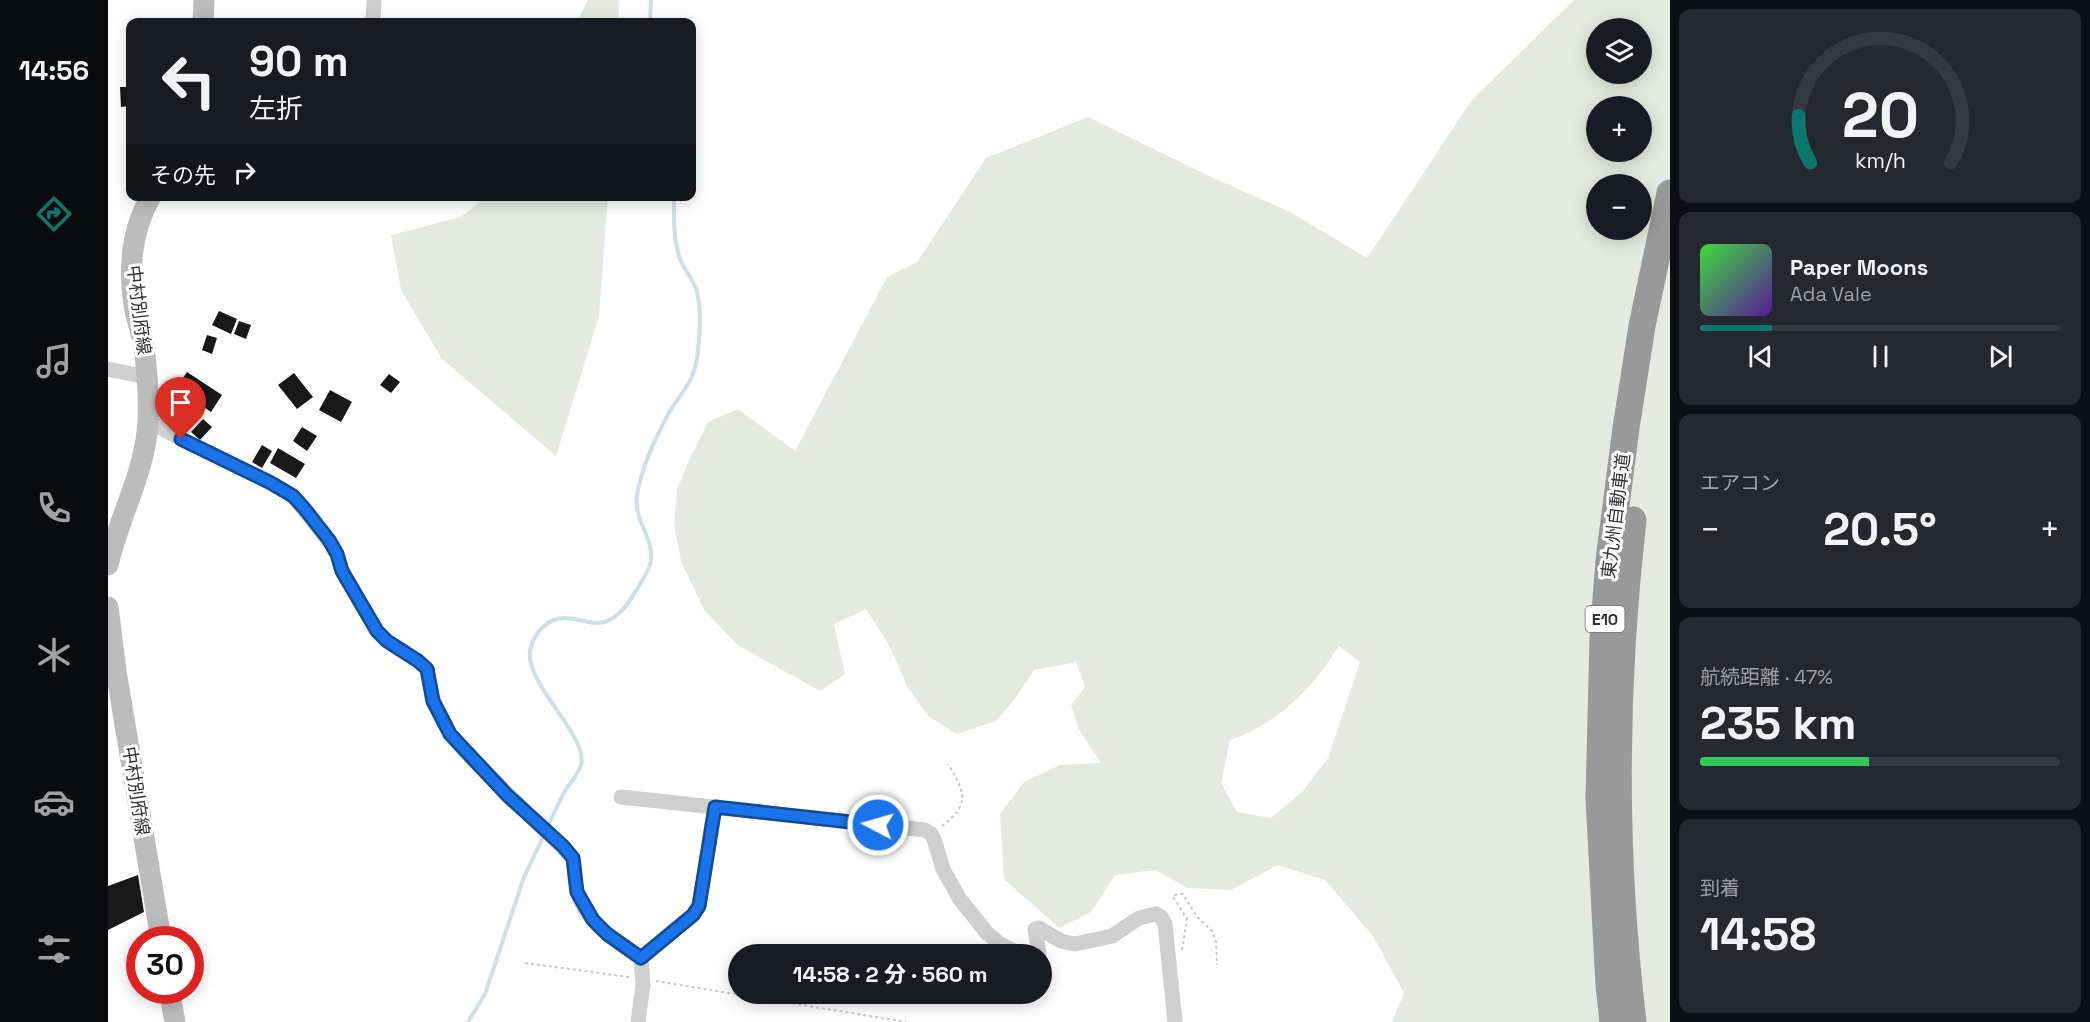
<!DOCTYPE html>
<html lang="ja">
<meta charset="utf-8">
<style>
:root{--surface:#171b24;--page:#242831;--text:#f1f3f6;--muted:#9ea1a6;--line:#363941;--accent:#0f766e}
body{margin:0;font-family:"Space Grotesk","Noto Sans JP",sans-serif;background:var(--page);color:var(--text);height:100vh;display:flex;flex-direction:column;font-size:22px;white-space:nowrap}
*{box-sizing:border-box;margin:0}
p{font-size:20px;color:var(--muted)}
.icon{flex:none;width:33px;height:33px;fill:none;stroke:currentColor;stroke-width:2;stroke-linecap:round;stroke-linejoin:round}
.map{position:relative;flex:1;overflow:hidden}
.side{display:flex;flex-direction:column;gap:9px;padding:9px;background:#0d0f14;width:420px}
.side>*{flex:none}
.hud{position:absolute;left:18px;top:18px;width:570px;height:183px;border-radius:12px;box-shadow:0 3px 15px #0003;background:#171b24;color:var(--text);overflow:hidden}
.controls{position:absolute;left:1478px;top:18px;display:grid;gap:12px}
.controls a{display:grid;place-items:center;width:66px;height:66px;border-radius:50%;background:var(--surface);box-shadow:0 3px 15px #0003;font-size:30px}
.speed{position:absolute;left:18px;top:926px;display:flex;gap:12px;font-size:30px;font-weight:700;text-align:center}
.speed>*{display:grid;place-content:center;width:78px;height:78px;border-radius:50%;background:var(--surface);box-shadow:0 3px 15px #0003;line-height:1}
.speed .limit{border:9px solid #d22;background:#fff;color:#111}
.pin{position:absolute;display:grid;place-items:center;width:51px;height:51px;color:#fff;margin:-62px -26px;border-radius:50% 50% 50% 0;rotate:-45deg;box-shadow:0 0 6px #0007}
.pin .icon{rotate:45deg}
.me{position:absolute;width:66px;margin:-33px;rotate:276deg;stroke-linejoin:round;filter:drop-shadow(0 0 4px #0008)}
.turn{display:flex;align-items:center;gap:21px;height:126px;padding:0 24px;font-size:27px}
.turn .icon{width:78px;height:78px;stroke-width:2.5}
.turn b{display:block;font-size:42px;line-height:51px}
.then{display:flex;align-items:center;height:57px;padding:0 24px;background:#0003;gap:12px;font-size:22px}
.big{font-size:45px;font-weight:800;line-height:1.1}
.side .card{flex:1;display:flex;flex-direction:column;justify-content:center;gap:9px;min-width:0;padding:0 21px;border-radius:12px;background:var(--page)}
.side .dial{align-items:center;gap:0}
.dial svg{height:156px;overflow:visible;fill:none;stroke:var(--line);stroke-width:7;stroke-linecap:round;text-anchor:middle}
.dial text{fill:var(--text);stroke:none}
.song{display:flex;align-items:center;gap:18px}
.cover{width:72px;height:72px;border-radius:9px;background:linear-gradient(135deg,hsl(120 70% 55%),hsl(270 70% 35%))}
.played{height:6px;border-radius:3px;background:linear-gradient(90deg,var(--accent) 20%,var(--line) 20%)}
.keys{display:flex;justify-content:space-around;direction:ltr}
.heat{display:flex;justify-content:space-between;align-items:center;font-size:33px;direction:ltr}
.charge{height:9px;border-radius:4px;background:linear-gradient(90deg,#34c759 47%,var(--line) 0)}
.trip{position:absolute;left:620px;top:944px;width:324px;height:60px;border-radius:30px;background:var(--surface);box-shadow:0 3px 15px #0003;font-weight:800;line-height:60px;text-align:center}
main{display:flex;flex:1;min-height:0}
.tab-bar{display:flex;flex-direction:column;width:108px;justify-content:space-around;align-items:center;background:#090b0e;color:var(--muted)}
.tab-bar .icon{width:42px;height:42px}
.tab-bar .active{color:var(--accent)}
.tab-bar b{font-size:27px;color:var(--text)}
.map>svg:first-child{display:block}
</style>
<main>
<nav class="tab-bar">
<b>14:56</b>
<svg class="icon active" aria-label="directions" viewBox="0 0 24 24"><path d="M12 3l9 9-9 9-9-9zM9 14v-3h6M13 9l2 2-2 2"/></svg>
<svg class="icon" aria-label="music" viewBox="0 0 24 24"><path d="M9 18V5l10-2v13"/><circle cx="6" cy="18" r="3"/><circle cx="16" cy="16" r="3"/></svg>
<svg class="icon" aria-label="phone" viewBox="0 0 24 24"><path d="M5 4h4l2 5-3 2q2 4 5 5l2-3 5 2v4C11 20 4 13 5 4z"/></svg>
<svg class="icon" aria-label="climate" viewBox="0 0 24 24"><path d="M12 3v18M4 7l16 10M4 17L20 7"/></svg>
<svg class="icon" aria-label="car" viewBox="0 0 24 24"><path d="M5 17H2v-5l4-1 3-4h7l3 4 3 1v5h-3M9 17h6M6 11h13"/><circle cx="7" cy="17" r="2"/><circle cx="17" cy="17" r="2"/></svg>
<svg class="icon" aria-label="filters" viewBox="0 0 24 24"><path d="M4 7h16M4 17h16"/><circle cx="9" cy="7" r="2"/><circle cx="15" cy="17" r="2"/></svg>
</nav>
<div class="map">
<svg width="1562" height="1022" viewBox="0 0 1562 1022">
<rect width="100%" height="100%" fill="#fff"/>
<!-- green -->
<path fill="#e5eade" fill-rule="evenodd" d="M480,0H511L510,22H469Z
M1466,0H1562V1022H1284L1296,993L1265,936L1217,880L1170,865L1123,890L1080,888L1047,870L1007,875L983,912L951,928L896,879L892,814L916,782L952,765L993,763L971,730L963,705L977,687L968,662L926,670L908,697L888,721L849,734L820,716L799,686L781,645L758,609L726,624L737,674L712,691L631,646L596,610L573,561L566,525L569,490L581,460L600,422L630,409L687,451L779,277L809,262L878,158L980,117L1099,175L1180,211L1259,258L1364,100ZM1488,28H1533V74H1488ZM1488,106H1533V152H1488ZM1488,184H1533V230H1488ZM1231,646L1252,662L1220,758L1194,792L1163,818L1129,812L1113,783L1122,740C1171,723 1204,689 1231,646Z
M378,197H500L491,316L448,456L334,359L293,290L283,235L353,217Z"/>
<g fill="none" stroke-linecap="round" stroke-linejoin="round">
<!-- stream -->
<path stroke="#cce0ea" stroke-width="4" d="M542,22L543,0
M439,828C445,816 450,803 457,791C462,782 470,776 473,765C481,737 417,683 422,652C424,635 439,617 458,618C468,618 479,623 489,623C504,623 517,609 524,597C530,587 541,572 543,561C546,538 525,519 529,495C534,467 548,436 562,411C576,389 588,379 590,350C592,332 593,309 589,292C586,280 576,270 572,259C565,239 566,217 566,196
M360,1022L377,994L416,877L436,835"/>
</g>
<!-- building -->
<path fill="#191919" d="M12,87H22V106L13,107Z
M111,311L129,319L123,334L104,325Z
M131,321L143,325L138,339L126,334Z
M99,335L109,338L104,354L94,350Z
M79,372L114,395L103,412L68,388Z
M186,373L205,397L189,409L170,385Z
M281,374L292,382L283,393L272,385Z
M222,390L244,402L233,422L211,410Z
M95,419L104,427L92,440L83,432Z
M194,427L209,436L199,451L185,441Z
M154,445L164,451L154,468L144,462Z
M170,448L197,464L188,478L162,463Z
M30,875L36,912L0,930V886Z"/>
<g fill="none" stroke-linecap="round" stroke-linejoin="round">
<!-- path -->
<path stroke="#c9c9c9" stroke-width="2" stroke-dasharray="3 3" stroke-linecap="butt" d="M834,826C863,804 857,792 840,764
M1074,950L1079,919L1065,897L1066,895L1075,894L1089,917L1104,931L1108,942L1109,965
M417,963L521,977
M548,981L798,1022"/>
<!-- minor -->
<path stroke="#cfcfcf" stroke-width="15" d="M265,22L266,0
M0,369L38,377
M40,420L73,439L163,483L185,496L221,541L229,554L234,571L269,631L279,641L311,661L319,669L325,701L342,734L366,761L465,858C467,869 466,880 469,891C477,923 509,941 533,958L535,985L530,1022
M513,797L817,830L823,834L826,839L835,869L851,898L879,933L892,944L912,954
M931,954L927,929L931,928L953,941L967,944L1004,936L1031,918L1048,914L1053,917L1057,924L1067,1022
M533,958L585,915L591,906L607,807
M933,971V981"/>
<!-- secondary -->
<path stroke="#bcbcbc" stroke-width="21" d="M95,22L96,0
M0,565C11,516 38,471 40,420C41,397 39,370 36,347C34,335 30,323 27,311C20,272 23,231 43,196
M0,607L8,671L53,939
M61,990L67,1022"/>
<!-- motorway -->
<path stroke="#999" stroke-width="27" d="M1525,520C1506,686 1505,856 1525,1022
M1505,1022L1501,985L1491,799L1495,637L1501,560L1518,428L1534,326L1562,193"/>
</g>
<g fill="none" stroke-linecap="round" stroke-linejoin="round">
<defs>
<path id="route" d="M73,439L163,483L185,496L196,508L221,540L229,554L234,571L269,631L279,641L310,661L319,669L325,701L342,734L399,795L455,846L465,858L469,892L485,920L499,934L533,958L585,915L591,906L607,807L770,825"/>
</defs>
<!-- route casing -->
<use href="#route" stroke="#114b97" stroke-width="15"/>
<!-- route -->
<use href="#route" stroke="#1a73e8" stroke-width="10"/>
</g>
<g text-anchor="middle" stroke-width="6" stroke-linejoin="round" paint-order="stroke">
<!-- shield labels -->
<rect fill="#fff" stroke="#707070" stroke-width="1.5" x="1477.5" y="606" width="39" height="26" rx="4.5"/>
<g font-size="16" font-weight="bold" fill="#323232">
<text x="1497" y="625">E10</text>
</g>
<!-- street labels -->
<g font-size="18" fill="#323232" stroke="#fff">
<text transform="translate(31 310) rotate(83)" y="6">中村別府線</text>
<text transform="translate(1508 516) rotate(-83)" y="6">東九州自動車道</text>
<text transform="translate(28 791) rotate(81)" y="6">中村別府線</text>
</g>
</g>
</svg>
<div class="controls">
<a><svg class="icon" aria-label="layers" viewBox="0 0 24 24"><path d="M12 4l9 5-9 5-9-5zM3 14l9 5 9-5"/></svg></a>
<a>+</a>
<a>−</a>
</div>
<div class="speed"><div class="limit">30</div></div>
<div class="pin" style="left:73px;top:439px;background:#d93025"><svg class="icon" aria-label="arrive" viewBox="0 0 24 24"><path d="M6 21V4h12l-3 4 3 4H6"/></svg></div>
<svg class="me" style="left:770px;top:825px" viewBox="-20 -20 40 40"><circle r="17" fill="#1a73e8" stroke="#fff" stroke-width="3"/><path d="M0-11L8 9 0 5-8 9z" fill="#fff"/></svg>
<div class="trip">14:58 · 2 分 · 560 m</div>
<div class="hud">
<div class="turn"><svg class="icon" aria-label="left" viewBox="0 0 24 24"><path d="M17 20v-9H6M10 6l-5 5 5 5"/></svg><div><b>90 m</b>左折</div></div>
<div class="then">その先<svg class="icon" aria-label="right" viewBox="0 0 24 24"><path d="M7 20v-9h11M14 6l5 5-5 5"/></svg></div>
</div>
</div>
<section class="side">
<div class="card dial"><svg viewBox="0 0 100 80">
<path d="M14 69A42 42 0 1 1 86 69"/>
<path d="M14 69A42 42 0 0 1 8 45" stroke="#0f766e"/>
<text x="50" y="56" font-size="32" font-weight="700">20</text>
<text x="50" y="72" font-size="11">km/h</text>
</svg></div>
<div class="card">
<div class="song"><i class="cover"></i><div><b>Paper Moons</b><p>Ada Vale</p></div></div>
<div class="played"></div>
<div class="keys"><svg class="icon" aria-label="previous" viewBox="0 0 24 24"><path d="M18 5L8 12l10 7zM5 5v14"/></svg><svg class="icon" aria-label="pause" viewBox="0 0 24 24"><path d="M8 5v14M16 5v14"/></svg><svg class="icon" aria-label="next" viewBox="0 0 24 24"><path d="M6 5l10 7-10 7zM19 5v14"/></svg></div>
</div>
<div class="card"><p>エアコン</p>
<div class="heat"><a>−</a><b class="big">20.5°</b><a>+</a></div>
</div>
<div class="card"><p>航続距離 · 47%</p><b class="big">235 km</b><div class="charge"></div></div>
<div class="card"><p>到着</p><b class="big">14:58</b></div>
</section>
</main>
